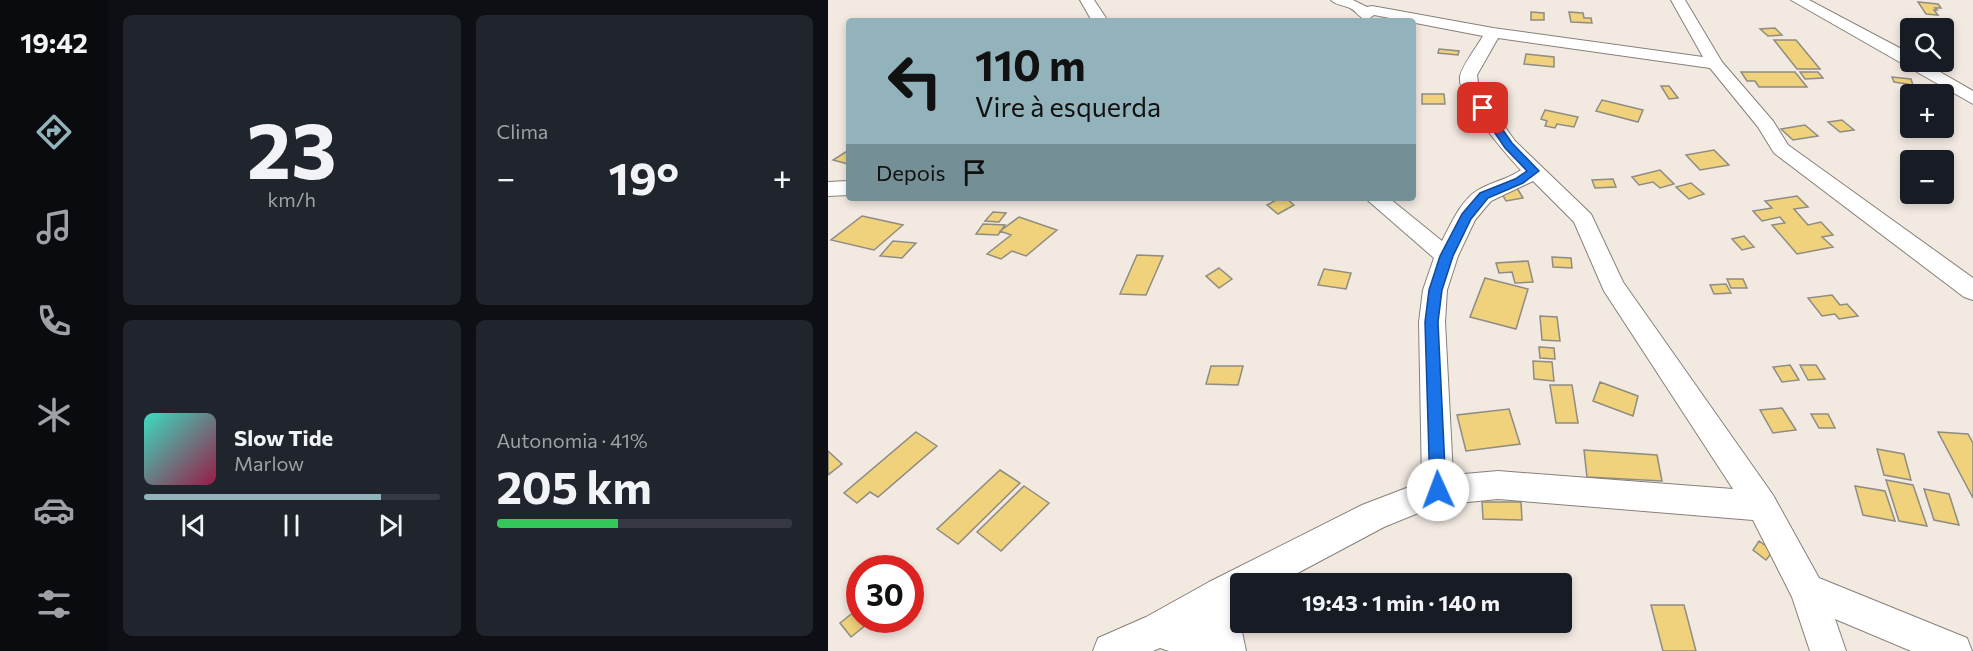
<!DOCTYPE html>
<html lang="pt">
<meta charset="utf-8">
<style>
:root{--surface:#171b24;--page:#20242c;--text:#f1f3f6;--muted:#9ea1a6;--line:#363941;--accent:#92b3bb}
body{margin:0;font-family:Commissioner,sans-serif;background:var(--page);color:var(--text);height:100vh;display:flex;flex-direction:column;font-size:22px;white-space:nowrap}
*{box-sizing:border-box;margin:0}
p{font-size:20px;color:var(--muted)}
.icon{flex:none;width:33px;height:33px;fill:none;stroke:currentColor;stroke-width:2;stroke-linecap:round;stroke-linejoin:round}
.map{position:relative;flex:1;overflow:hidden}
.sheet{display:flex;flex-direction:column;gap:15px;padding:15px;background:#0d0f14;width:720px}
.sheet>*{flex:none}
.hud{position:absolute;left:18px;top:18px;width:570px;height:183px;border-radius:6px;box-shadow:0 3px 9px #0003;background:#92b3bb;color:#111;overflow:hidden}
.buttons{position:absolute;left:1072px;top:18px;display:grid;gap:12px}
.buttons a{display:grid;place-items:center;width:54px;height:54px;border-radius:6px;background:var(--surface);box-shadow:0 3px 9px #0003;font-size:30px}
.speed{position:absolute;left:18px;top:555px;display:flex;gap:12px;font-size:30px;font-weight:700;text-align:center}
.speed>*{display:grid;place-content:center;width:78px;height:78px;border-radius:50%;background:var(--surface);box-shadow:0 3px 9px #0003;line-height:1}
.speed .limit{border:9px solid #d22;background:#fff;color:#111}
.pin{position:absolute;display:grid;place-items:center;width:51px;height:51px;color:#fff;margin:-26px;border-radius:12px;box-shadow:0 3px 9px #0006}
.me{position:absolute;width:66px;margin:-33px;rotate:358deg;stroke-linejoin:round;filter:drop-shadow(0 0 4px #0008)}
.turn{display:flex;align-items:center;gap:21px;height:126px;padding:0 30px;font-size:27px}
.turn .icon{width:78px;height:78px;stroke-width:2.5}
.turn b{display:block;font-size:42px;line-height:51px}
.then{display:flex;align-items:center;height:57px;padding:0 30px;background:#0003;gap:12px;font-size:22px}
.big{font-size:45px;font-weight:700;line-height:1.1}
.sheet .widget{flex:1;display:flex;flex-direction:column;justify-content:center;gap:9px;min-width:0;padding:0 21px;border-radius:9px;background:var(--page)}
.sheet .dial{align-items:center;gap:0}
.dial b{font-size:78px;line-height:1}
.song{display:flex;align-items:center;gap:18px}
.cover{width:72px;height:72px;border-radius:9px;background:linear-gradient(135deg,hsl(170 70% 55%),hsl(340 70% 35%))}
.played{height:6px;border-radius:3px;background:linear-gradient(90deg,var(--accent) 80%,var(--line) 80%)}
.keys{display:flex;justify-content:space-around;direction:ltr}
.heat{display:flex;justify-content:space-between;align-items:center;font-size:33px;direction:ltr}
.charge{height:9px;border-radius:4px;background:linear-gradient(90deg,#34c759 41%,var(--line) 0)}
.sheet .tiles{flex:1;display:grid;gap:15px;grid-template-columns:repeat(2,1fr)}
.trip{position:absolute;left:402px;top:573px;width:342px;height:60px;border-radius:6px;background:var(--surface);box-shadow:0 3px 9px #0003;font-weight:700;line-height:60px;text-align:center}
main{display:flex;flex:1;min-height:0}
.tabs{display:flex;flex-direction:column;width:108px;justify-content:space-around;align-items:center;background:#090b0e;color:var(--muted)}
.tabs .icon{width:42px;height:42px}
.tabs .active{color:var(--accent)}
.tabs b{font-size:27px;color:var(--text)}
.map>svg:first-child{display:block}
</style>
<main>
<nav class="tabs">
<b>19:42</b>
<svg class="icon active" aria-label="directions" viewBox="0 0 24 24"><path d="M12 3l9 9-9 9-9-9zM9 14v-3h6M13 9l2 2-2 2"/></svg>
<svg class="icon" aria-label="music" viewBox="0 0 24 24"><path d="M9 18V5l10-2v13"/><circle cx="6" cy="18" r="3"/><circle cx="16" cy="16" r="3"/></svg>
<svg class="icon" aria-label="phone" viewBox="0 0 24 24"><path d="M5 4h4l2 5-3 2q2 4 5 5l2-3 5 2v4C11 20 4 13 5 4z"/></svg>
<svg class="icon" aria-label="climate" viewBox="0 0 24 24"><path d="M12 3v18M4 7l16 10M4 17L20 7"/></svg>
<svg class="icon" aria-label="car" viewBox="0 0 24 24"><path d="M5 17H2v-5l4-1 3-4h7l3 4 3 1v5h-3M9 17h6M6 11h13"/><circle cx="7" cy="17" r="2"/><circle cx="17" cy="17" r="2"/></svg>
<svg class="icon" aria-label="filters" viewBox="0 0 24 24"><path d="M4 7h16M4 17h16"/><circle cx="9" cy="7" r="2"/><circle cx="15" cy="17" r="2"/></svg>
</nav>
<section class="sheet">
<div class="tiles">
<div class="widget dial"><b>23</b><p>km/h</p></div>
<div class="widget"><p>Clima</p>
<div class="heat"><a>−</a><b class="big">19°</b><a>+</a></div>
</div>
<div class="widget">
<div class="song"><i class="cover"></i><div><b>Slow Tide</b><p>Marlow</p></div></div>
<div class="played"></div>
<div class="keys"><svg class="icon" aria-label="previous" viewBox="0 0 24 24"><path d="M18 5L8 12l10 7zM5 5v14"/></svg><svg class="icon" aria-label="pause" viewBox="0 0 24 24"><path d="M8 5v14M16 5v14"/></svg><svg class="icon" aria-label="next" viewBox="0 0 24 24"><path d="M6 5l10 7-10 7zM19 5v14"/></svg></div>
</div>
<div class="widget"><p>Autonomia · 41%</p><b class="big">205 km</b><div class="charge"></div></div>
</div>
</section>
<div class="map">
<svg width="1145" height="651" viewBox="0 0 1145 651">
<rect width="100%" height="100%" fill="#f2e9e1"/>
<!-- building -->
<path fill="#efd27b" stroke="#8f8c83" stroke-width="1.5" d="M1090,2L1110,4L1113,8H1107L1109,10H1106L1110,15L1098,14Z
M703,12L716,13V20H703Z
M741,12L755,13L756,18H763L764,23L743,22Z
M947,28L954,35L940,36L932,29Z
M946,40H968L992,69H969Z
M611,49L631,51L630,55L610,53Z
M698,54L726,57V67L696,64Z
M913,72H967L979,87H931L927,81H919Z
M972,72H990L995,78L977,79Z
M1064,77L1083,79L1085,85L1066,82Z
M833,86H841L850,98L841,99Z
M594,94H616L617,104H594Z
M774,100L815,110L810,122L768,111Z
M717,110L750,117L746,127L729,124L727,128L717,126L719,121L713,119Z
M1014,120L1026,130L1012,132L1000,122Z
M977,125L990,136L965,140L953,129Z
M21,150L20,164L5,160Z
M886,150L901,165L872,170L858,155Z
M832,170L846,184L832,188L825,182L811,185L804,177Z
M785,179L788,187L767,188L764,180Z
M863,183L876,194L861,199L848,187Z
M689,188L695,198L678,201L673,192Z
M969,196L980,207L966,209L980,225L993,222L1005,235L994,237L1005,247L969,254L944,225L957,223L952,217L934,221L925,211L944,208L937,201Z
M452,198H458L466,205L450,214L439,205Z
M165,212L178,213L171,222L157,221Z
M34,216L75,225L46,250L3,240Z
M191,217L229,230L198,256L184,251L173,259L159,254L183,235L172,231Z
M155,224L177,225L170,235L148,234Z
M916,236L926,247L914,250L904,239Z
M65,241L88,243L74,258L52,256Z
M309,255L335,256L318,295L292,294Z
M724,257L743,258L744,268L725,267Z
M700,261L705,282L687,283L684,272L671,273L668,263Z
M391,268L404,279L391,288L378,276Z
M496,269L523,273L518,289L490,285Z
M657,278L700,289L688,329L642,317Z
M899,279H915L919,288H903Z
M898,284L903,293L886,294L882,285Z
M1004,295L1012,305L1019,304L1030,316L1011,319L1007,314L994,316L980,298Z
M712,316L729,317L732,341L714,340Z
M711,347L726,348L727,359L712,358Z
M705,361L724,362L726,381L706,379Z
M962,365L971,380L954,382L945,367Z
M972,365H988L997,379L980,380Z
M383,366H415L410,385L378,384Z
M772,382L810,396L805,416L765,401Z
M722,385H744L750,423H728Z
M954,408L968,430L945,433L932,410Z
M681,409L692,444L638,451L629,415Z
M983,414H1000L1007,428H991Z
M88,432L109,446L50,497L42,492L29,503L16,493Z
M1110,432L1140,434L1145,443V498Z
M1049,449L1076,454L1083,480L1056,475Z
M756,450L829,455L834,481L759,477Z
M0,451L14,464L0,475Z
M172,470L192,483L130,544L109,529Z
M1058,480L1085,485L1099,526L1071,521Z
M196,486L221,503L173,551L149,532Z
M1027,486L1057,491L1067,521L1035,515Z
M1096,489L1121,494L1131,525L1106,520Z
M654,502H693L694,520L655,519Z
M931,541L945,551L938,560L925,550Z
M823,605H856L868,651H835Z
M32,607V620H44L23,637L12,623Z
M622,622H668V629L621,625Z"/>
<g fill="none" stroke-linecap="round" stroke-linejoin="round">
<defs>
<path id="street" d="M252,0H266L280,21H264Z
M503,0H525L539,7L544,6L665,28L875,57L843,0H857L894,62L945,121L960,145L1145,278V300L1136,297L946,153L930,127L882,68L670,38L649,75L651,90L687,141L763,214L795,282L945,495L991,578L1139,638L1144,651H1083L1007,619L1018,651H982L964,597L925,520L670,499L610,505L556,527L449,584H412V622L418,651H341L332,648L325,651H265L270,638L318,617L381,582L534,505L594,482L591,322L595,290L606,258L537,198H561L614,241C623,224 633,200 650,190C664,182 680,179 693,170C678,154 629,98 632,77C633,67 650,45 655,36L546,15L539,20C531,18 528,11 522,8C515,5 508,5 503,0ZM705,181L746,222L776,291L905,489L670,471L625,475L617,322L619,290L630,256L647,220L663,201Z
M963,0H981L1083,54V62H1095L1145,91V104Z
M21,181V195L0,196V182Z"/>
</defs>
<!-- street casing -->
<use href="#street" stroke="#888079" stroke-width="2"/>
<!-- street -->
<use href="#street" fill="#fff" fill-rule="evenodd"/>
</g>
<!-- route -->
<path fill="#1a73e8" stroke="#114b97" stroke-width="1.5" d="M651,106H658L684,143L711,171L695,183L660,198L643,219L625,256L614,290L610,322L618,490L616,496L610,498L604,496L602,490L597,322L601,290L612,256L634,214L652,193L687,179L699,171L677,148L650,108Z"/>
</svg>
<div class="buttons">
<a><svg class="icon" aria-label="search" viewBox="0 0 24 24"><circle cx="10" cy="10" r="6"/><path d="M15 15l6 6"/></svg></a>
<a>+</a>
<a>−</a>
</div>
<div class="speed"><div class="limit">30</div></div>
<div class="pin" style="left:655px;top:108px;background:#d93025"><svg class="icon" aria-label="arrive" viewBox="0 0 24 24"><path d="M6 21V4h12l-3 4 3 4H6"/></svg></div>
<svg class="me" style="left:610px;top:490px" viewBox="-20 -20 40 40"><circle r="19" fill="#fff"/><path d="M0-13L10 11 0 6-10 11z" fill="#1a73e8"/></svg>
<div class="trip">19:43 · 1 min · 140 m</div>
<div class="hud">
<div class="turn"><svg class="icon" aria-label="left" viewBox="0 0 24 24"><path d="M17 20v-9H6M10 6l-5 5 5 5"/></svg><div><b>110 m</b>Vire à esquerda</div></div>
<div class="then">Depois<svg class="icon" aria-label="arrive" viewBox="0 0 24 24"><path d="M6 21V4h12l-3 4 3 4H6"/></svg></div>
</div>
</div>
</main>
